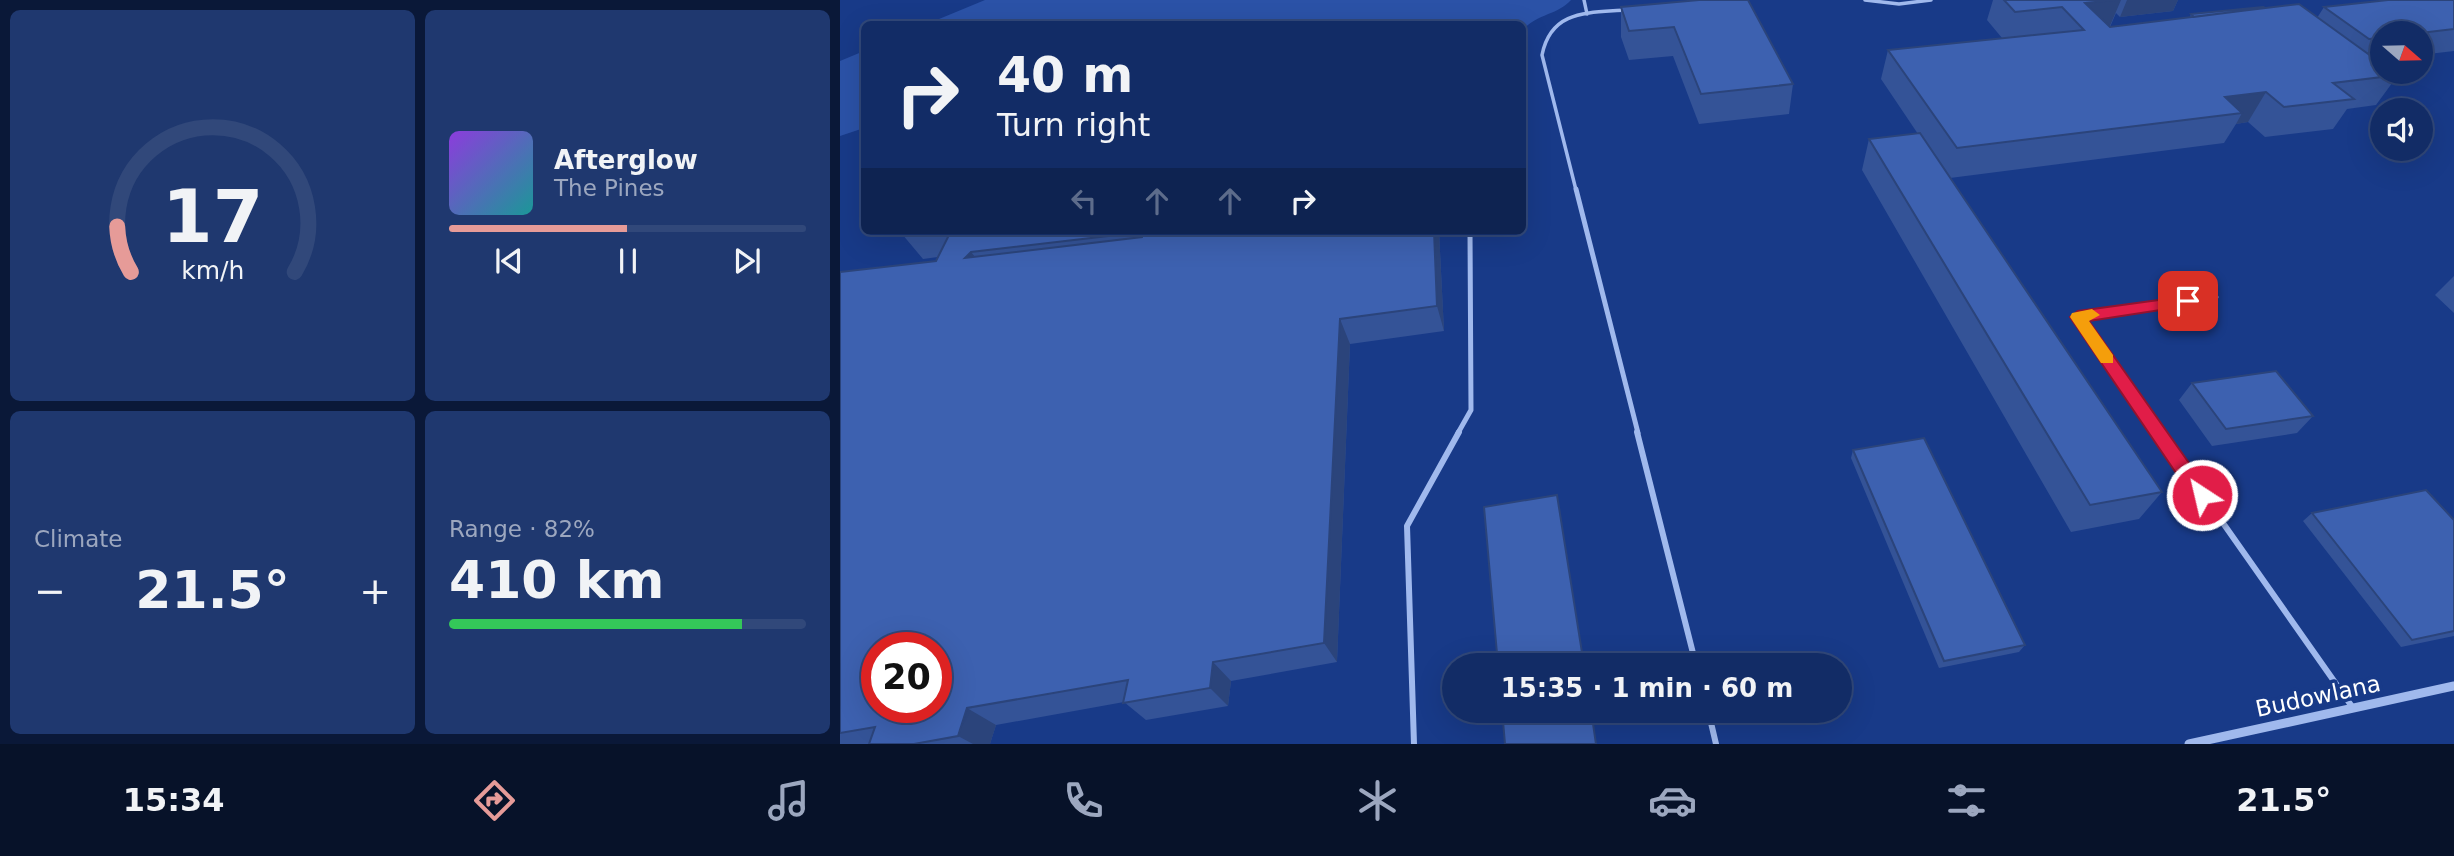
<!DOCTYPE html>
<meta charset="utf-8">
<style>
:root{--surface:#122c66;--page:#1f386f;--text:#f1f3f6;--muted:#9ca7bf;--line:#31487a;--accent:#e69b98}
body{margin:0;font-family:"DejaVu Sans",sans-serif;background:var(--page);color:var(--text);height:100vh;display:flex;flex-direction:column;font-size:26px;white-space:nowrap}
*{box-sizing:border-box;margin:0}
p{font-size:23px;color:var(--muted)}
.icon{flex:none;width:38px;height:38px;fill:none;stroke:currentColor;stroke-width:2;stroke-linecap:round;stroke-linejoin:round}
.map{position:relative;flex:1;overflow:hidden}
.drawer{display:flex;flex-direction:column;gap:10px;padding:10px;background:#0a1838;width:840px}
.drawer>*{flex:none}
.banner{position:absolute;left:21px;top:21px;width:665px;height:214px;border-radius:10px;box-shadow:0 7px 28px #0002,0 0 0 2px var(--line);background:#122c66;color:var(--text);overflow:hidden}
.needle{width:46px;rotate:110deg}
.controls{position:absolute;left:1530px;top:21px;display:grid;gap:14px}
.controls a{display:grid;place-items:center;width:63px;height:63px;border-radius:50%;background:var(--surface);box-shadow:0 7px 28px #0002,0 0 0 2px var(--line);font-size:35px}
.speed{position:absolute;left:21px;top:632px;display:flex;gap:14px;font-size:35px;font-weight:700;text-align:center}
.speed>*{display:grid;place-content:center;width:91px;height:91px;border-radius:50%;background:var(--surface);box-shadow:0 7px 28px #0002,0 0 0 2px var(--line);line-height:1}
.speed .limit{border:10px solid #d22;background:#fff;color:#111}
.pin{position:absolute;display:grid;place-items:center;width:60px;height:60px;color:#fff;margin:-30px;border-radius:14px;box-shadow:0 4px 10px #0006}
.me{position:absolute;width:77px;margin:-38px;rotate:325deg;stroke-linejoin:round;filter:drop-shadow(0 0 5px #0008)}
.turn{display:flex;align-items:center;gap:24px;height:147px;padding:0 21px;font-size:32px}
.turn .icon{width:91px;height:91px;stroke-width:2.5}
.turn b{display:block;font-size:49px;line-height:60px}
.lanes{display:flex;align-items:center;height:66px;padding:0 21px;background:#0003;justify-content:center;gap:35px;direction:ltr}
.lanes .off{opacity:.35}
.big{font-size:52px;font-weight:700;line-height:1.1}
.drawer .tile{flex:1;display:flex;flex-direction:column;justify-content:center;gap:10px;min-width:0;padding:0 24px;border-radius:10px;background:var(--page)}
.drawer .dial{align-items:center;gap:0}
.dial svg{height:182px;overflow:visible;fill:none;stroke:var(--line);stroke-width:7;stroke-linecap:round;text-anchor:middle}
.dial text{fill:var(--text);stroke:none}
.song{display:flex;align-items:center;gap:21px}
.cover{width:84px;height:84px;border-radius:10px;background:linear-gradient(135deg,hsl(270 70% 55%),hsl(180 70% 35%))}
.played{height:7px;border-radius:4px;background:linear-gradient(90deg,var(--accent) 50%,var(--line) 50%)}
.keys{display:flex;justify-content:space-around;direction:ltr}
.heat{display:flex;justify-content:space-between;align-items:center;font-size:38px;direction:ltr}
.charge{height:10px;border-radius:5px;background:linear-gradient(90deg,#34c759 82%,var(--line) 0)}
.drawer .tiles{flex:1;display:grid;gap:10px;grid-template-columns:repeat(2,1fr)}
.trip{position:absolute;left:602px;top:653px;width:410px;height:70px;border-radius:35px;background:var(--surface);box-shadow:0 7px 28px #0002,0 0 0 2px var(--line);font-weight:700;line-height:70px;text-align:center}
.tab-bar{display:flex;height:112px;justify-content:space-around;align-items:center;background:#071229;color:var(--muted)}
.tab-bar .icon{width:49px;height:49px}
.tab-bar .selected{color:var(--accent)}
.tab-bar b{font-size:32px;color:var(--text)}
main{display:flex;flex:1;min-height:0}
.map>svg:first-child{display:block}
</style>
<main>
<section class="drawer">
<div class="tiles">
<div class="tile dial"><svg viewBox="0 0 100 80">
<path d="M14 69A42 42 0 1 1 86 69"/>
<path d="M14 69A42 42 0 0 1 8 49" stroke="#e69b98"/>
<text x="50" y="56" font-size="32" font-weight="700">17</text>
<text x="50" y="72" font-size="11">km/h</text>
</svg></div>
<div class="tile">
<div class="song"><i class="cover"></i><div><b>Afterglow</b><p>The Pines</p></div></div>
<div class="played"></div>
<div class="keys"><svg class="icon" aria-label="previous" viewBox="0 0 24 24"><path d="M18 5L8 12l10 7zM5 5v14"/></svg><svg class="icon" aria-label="pause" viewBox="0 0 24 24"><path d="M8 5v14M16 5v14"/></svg><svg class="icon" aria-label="next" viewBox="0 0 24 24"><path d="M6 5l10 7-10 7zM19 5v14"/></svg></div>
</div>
<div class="tile"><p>Climate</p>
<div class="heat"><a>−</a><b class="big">21.5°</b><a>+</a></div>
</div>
<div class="tile"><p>Range · 82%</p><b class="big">410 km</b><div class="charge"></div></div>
</div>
</section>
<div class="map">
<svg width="1614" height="744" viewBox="0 0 1614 744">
<rect width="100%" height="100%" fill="#183a88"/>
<!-- green -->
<path fill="#2b52a7" d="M145,0H731C718,15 696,14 683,30L682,24H87Z
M24,51V128L0,136V61Z"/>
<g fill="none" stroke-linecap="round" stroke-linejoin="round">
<!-- lane-far2 -->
<path stroke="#a0b9ed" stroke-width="3.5" d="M744,0L747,14
M1025,0L1059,4L1091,0
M736,190L702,55C711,10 747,13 785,10"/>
<!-- lane-far1 -->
<path stroke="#a0b9ed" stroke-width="5" d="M736,189L798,433
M618,433L631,410L630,231
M1320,433L1238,317L1376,297"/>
<!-- lane -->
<path stroke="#a0b9ed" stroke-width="6" d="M797,432L856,665
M1319,432L1513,708
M868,710L876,744
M574,744L567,526L619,432"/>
<!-- street -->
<path stroke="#a0b9ed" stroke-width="9" d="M1349,744L1614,686"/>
</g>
<!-- wall -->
<path fill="#345397" d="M859,0L953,84L949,114L859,124L833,56L789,60L781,37V7Z
M1153,0H1338L1333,11L1280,17L1276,13L1270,27L1350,17L1351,14L1425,8L1477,18L1484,7L1614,0V51L1580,55V33H1542V60H1537L1558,75L1536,105L1507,109L1493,129L1425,137L1408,122L1396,124L1384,143L1110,178L1322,492L1299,519L1231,532L1022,170L1029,139L1078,134L1041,79L1048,50L1162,38L1147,20Z
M64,231H599L604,331L510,344L497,662L391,681L388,706L306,720L284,702L156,725L150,744H0V272L96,261L98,257L83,259L62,234Z
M1614,276V313L1595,295Z
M1352,383L1473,416L1457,433L1372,446L1339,400Z
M1013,450L1185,645L1179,652L1099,668L1011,458Z
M1472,513L1614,520V636L1561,647L1463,521Z"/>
<!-- shaded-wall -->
<path fill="#2b447b" d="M1275,0H1281L1269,28L1245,3Z
M1287,0H1338L1333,11L1280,17Z
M1426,92L1408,122L1396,124L1402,113L1385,97Z
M594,231H599L604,331L597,306Z
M131,252L151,276L125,258Z
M500,319L510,344L497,662L484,643Z
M373,662L391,681L388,706L370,688Z
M127,708L156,725L150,744H133L118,736Z"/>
<!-- building -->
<path fill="#3d61b0" stroke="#2b447b" stroke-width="2" fill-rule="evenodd" d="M859,0H908L953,84L861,94L834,27L789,31L781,7Z
M1164,0H1275L1245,3L1270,27L1459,4L1542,64V72H1553L1558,75L1493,83L1514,99L1444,107L1426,92L1385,97L1402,113L1117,148L1048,50L1244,30L1222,7L1175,12Z
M1548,0H1614V29L1580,33H1542V38L1529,39L1484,7Z
M1423,7L1425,8L1354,17L1351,14Z
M1080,133L1322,492L1250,505L1029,139Z
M64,231H91L62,234Z
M111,231H321L320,234L349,231H594L597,306L500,319L484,643L373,662L370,688L283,703L288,680L127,708L118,736L74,744H29L35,727L0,733V272L96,261ZM303,232L302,237L125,258L131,252ZM37,648H96V707H37Z
M1436,371L1473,416L1386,429L1352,383Z
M1084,438L1185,645L1104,661L1013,450Z
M1586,490L1614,520V631L1572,640L1472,513Z
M717,495L744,665H658L644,507Z
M662,710H751L756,744H665Z"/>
<!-- route -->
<path fill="#e11d48" stroke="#92132f" stroke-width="2" d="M1348,296L1353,297V305L1249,321L1368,490L1370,495L1362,503L1355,501L1230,317L1238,311Z"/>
<!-- slow -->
<path fill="#f59e0b" d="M1252,309L1260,315L1249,321L1273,355V363H1261L1230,317L1232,313Z"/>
<g text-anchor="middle" stroke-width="7" stroke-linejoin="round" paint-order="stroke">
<!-- near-street labels -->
<g font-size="23" fill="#fff" stroke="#183a88">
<text transform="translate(1478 696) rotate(-12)" y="8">Budowlana</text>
</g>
</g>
</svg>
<div class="controls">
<a><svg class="needle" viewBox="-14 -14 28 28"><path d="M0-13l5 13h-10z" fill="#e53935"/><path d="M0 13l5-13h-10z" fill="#9ca7bf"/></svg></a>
<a><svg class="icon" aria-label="sound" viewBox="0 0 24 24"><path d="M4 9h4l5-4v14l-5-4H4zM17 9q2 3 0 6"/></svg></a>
</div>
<div class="speed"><div class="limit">20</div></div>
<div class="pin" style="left:1348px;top:301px;background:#d93025"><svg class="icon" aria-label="arrive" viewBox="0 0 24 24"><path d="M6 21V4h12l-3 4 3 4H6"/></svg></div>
<svg class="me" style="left:1362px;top:495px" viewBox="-20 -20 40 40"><circle r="17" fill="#e11d48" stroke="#fff" stroke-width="3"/><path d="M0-11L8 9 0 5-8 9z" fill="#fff"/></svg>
<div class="trip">15:35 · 1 min · 60 m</div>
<div class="banner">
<div class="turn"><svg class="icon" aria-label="right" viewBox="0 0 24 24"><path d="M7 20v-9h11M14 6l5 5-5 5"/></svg><div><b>40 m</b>Turn right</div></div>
<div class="lanes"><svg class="icon off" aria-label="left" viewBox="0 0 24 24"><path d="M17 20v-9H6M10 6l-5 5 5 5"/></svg><svg class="icon off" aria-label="ahead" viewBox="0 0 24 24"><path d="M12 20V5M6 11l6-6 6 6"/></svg><svg class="icon off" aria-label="ahead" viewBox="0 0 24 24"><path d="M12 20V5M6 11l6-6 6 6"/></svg><svg class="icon" aria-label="right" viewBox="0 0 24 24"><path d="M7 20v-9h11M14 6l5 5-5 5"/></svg></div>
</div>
</div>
</main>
<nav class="tab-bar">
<b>15:34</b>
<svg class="icon selected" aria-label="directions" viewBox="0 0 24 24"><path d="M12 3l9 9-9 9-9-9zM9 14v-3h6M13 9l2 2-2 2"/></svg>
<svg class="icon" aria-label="music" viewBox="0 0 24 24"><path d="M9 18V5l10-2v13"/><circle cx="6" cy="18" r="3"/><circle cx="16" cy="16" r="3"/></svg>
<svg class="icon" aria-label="phone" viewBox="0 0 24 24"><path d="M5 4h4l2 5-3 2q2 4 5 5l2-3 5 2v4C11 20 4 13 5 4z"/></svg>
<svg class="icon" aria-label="climate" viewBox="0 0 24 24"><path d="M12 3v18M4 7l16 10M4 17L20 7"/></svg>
<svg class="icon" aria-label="car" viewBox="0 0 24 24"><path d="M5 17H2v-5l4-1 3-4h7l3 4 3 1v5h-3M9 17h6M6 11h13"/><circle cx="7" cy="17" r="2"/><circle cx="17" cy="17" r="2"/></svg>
<svg class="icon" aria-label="filters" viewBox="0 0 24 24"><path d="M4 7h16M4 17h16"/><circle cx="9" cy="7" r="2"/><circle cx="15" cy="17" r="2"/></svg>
<b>21.5°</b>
</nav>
